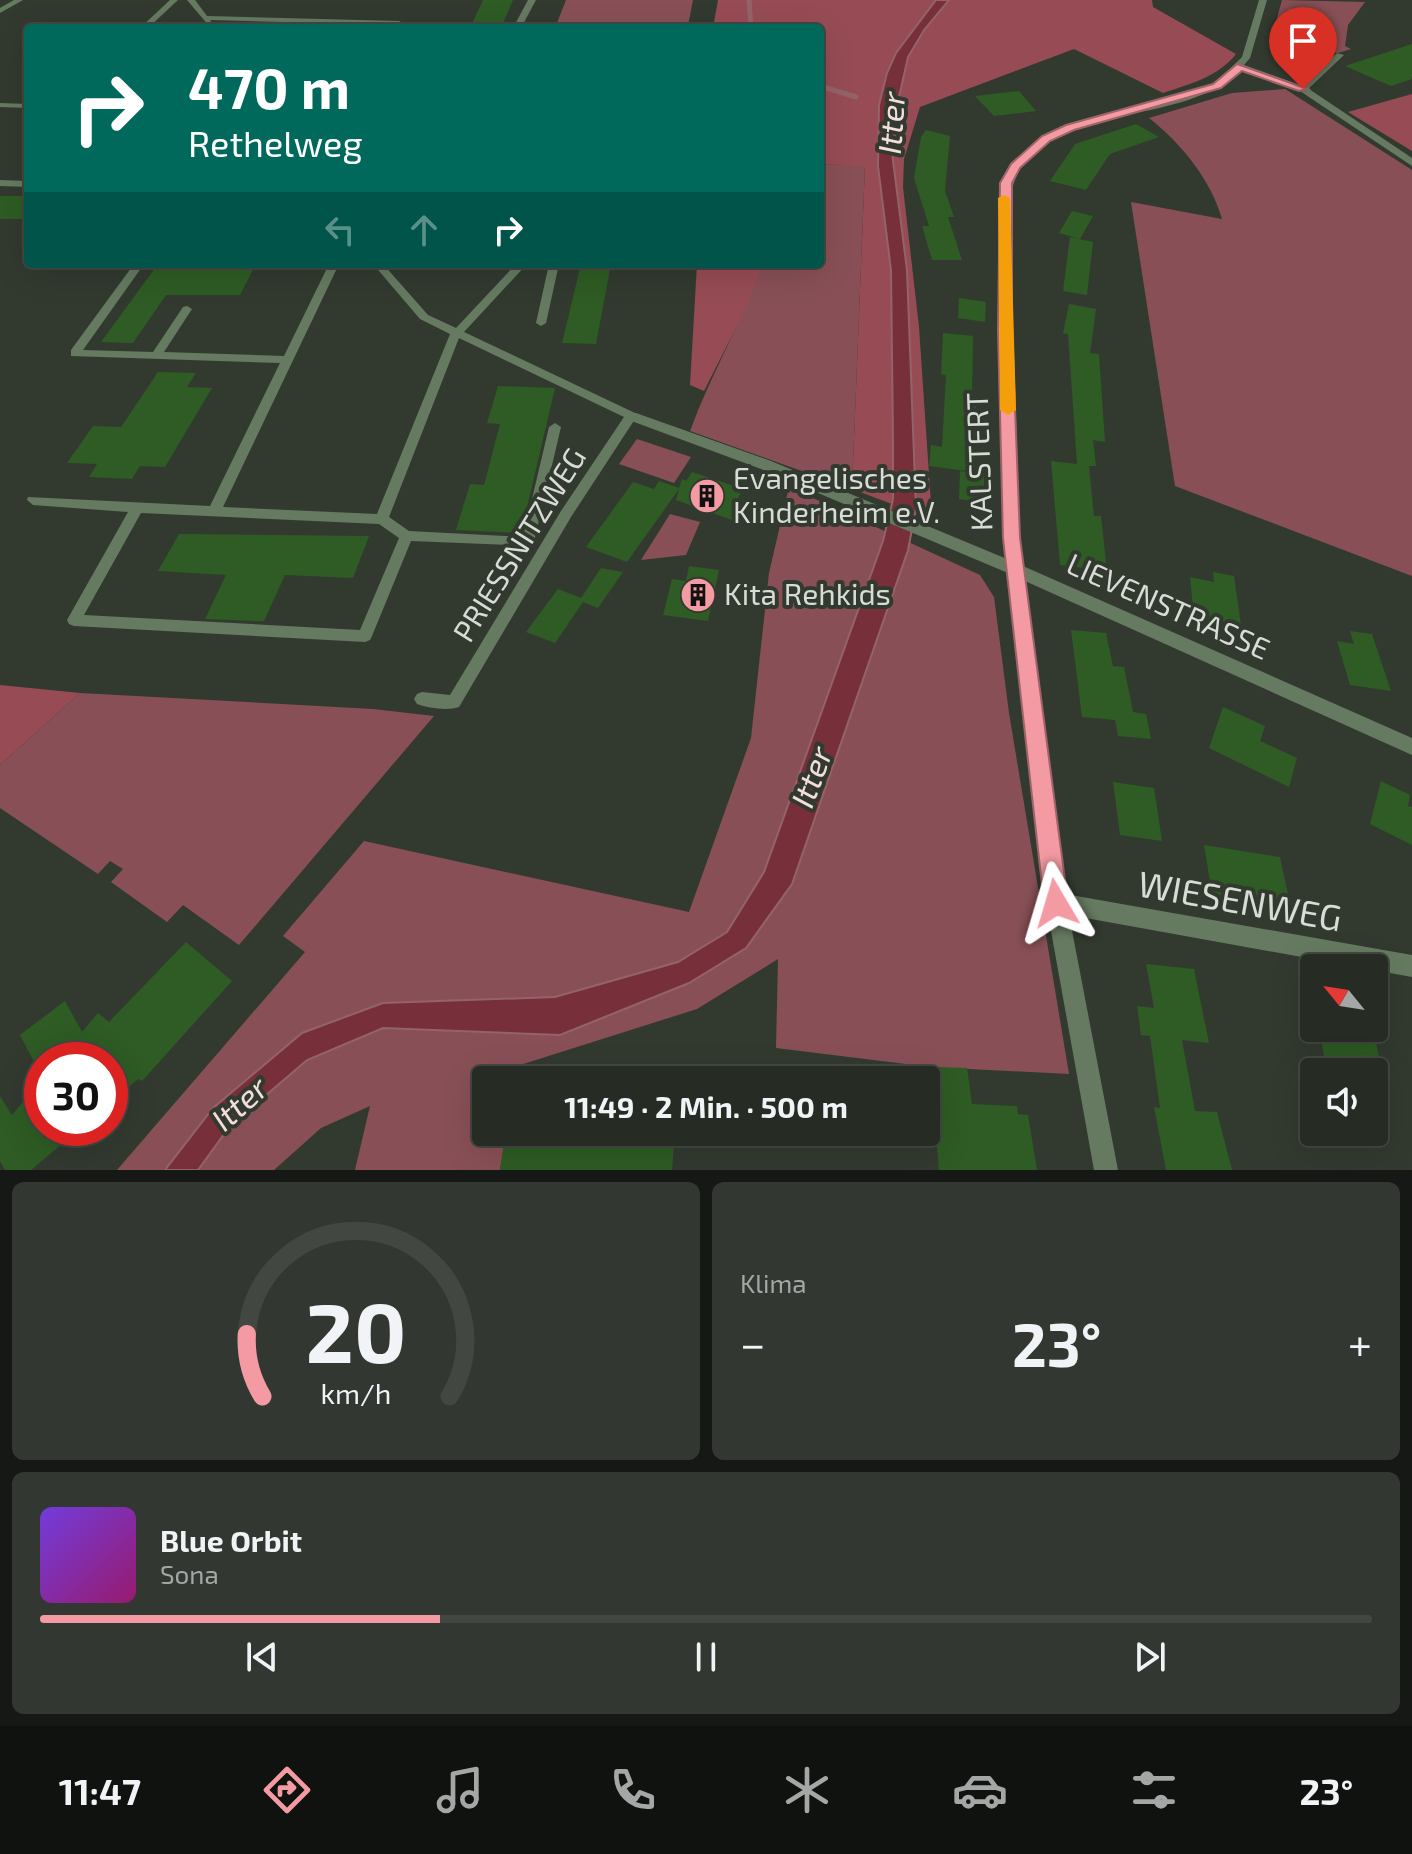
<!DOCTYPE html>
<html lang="de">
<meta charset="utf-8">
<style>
:root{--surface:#262c24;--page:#323831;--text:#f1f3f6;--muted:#a4a7a6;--line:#424841;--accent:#f49aa3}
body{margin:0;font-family:"Exo 2",sans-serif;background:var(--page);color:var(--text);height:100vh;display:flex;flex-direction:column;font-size:30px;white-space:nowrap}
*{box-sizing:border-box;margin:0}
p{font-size:26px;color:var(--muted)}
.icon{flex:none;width:44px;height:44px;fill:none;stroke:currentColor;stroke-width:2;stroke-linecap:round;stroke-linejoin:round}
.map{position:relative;height:1170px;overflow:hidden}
.drawer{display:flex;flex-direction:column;gap:12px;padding:12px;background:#151814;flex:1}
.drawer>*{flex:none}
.guide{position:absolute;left:24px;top:24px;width:800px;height:244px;border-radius:8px;box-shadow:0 8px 32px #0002,0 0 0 2px var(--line);background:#00695c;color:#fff;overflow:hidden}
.needle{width:52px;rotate:300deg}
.fabs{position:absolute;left:1300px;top:954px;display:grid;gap:16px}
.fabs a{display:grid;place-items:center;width:88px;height:88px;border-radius:8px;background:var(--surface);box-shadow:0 8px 32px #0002,0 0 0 2px var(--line);font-size:40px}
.speed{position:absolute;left:24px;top:1042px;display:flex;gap:16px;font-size:40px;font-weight:700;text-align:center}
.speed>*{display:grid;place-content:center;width:104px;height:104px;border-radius:50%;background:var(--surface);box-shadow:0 8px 32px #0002,0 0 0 2px var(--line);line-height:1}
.speed .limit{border:12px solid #d22;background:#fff;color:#111}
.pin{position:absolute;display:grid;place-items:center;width:68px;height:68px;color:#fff;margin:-82px -34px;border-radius:50% 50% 50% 0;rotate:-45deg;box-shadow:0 0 8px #0007}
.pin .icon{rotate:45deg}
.me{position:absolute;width:88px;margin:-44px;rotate:353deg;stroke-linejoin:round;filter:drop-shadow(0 0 6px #0008)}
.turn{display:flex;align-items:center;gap:28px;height:168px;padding:0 32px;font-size:36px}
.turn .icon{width:104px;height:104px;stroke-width:2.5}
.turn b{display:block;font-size:56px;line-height:68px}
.lanes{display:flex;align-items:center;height:76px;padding:0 32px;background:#0003;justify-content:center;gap:40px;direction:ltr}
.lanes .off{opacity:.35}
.big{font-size:60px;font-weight:700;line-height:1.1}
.drawer .widget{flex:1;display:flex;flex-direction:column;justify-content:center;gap:12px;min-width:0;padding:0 28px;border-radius:12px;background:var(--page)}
.drawer .dial{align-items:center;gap:0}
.dial svg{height:208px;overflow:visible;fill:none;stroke:var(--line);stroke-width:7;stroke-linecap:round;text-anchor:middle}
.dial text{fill:var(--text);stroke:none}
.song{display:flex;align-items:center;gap:24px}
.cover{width:96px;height:96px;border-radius:12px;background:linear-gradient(135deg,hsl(260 70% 55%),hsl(320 70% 35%))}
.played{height:8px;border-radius:4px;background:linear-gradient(90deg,var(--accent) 30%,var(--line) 30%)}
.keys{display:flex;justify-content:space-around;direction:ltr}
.heat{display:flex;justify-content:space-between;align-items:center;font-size:44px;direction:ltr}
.drawer .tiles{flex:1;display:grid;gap:12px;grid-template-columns:1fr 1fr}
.widget:last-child{grid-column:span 2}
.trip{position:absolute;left:472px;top:1066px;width:468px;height:80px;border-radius:8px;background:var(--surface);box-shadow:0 8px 32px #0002,0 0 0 2px var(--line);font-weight:700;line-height:80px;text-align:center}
.menu{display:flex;height:128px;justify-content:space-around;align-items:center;background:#0f120e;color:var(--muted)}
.menu .icon{width:56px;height:56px}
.menu .on{color:var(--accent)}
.menu b{font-size:36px;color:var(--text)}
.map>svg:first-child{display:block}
</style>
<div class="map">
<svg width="1412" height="1170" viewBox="0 0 1412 1170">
<rect width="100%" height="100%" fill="#323a30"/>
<!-- green -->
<path fill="#885056" d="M566,0H693L688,26L557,23Z
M1282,0L1365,2L1348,25L1345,46L1351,49L1338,53L1314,50L1297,72C1266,49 1273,33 1282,0Z
M1285,89L1412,170V576L1175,486L1131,202L1222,219C1211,180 1181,143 1149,118L1232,93Z
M820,164L865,165L852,489L690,431C711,374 742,322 762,264H820Z
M637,439L691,457L674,483L619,464Z
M789,487L980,575L994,597L1009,713L1069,1074L930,1067L776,1048L778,959L697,1009L517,1066L514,1080H486V1132H506L500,1170H355L370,1106L321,1128L274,1170H117L305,952L283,936L364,841L689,912L751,738L769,573Z
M670,514L700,522L686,555L641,560Z
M80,693L373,709L434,716L239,945L183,905L167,922L111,882L123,869L110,861L98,874L0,808V765Z"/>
<!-- forest -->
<path fill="#974c55" d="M718,0H1152L1153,7L1236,54C1218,77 1190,84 1163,93L1074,49L920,107L904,159L903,187L919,327L932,519L852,489L865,166L820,164V28H713Z
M1412,94V151L1348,112Z
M697,264L762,265L748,304L704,391L690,385Z
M0,685L80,693L0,765Z"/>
<!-- water -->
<path fill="#772f3a" stroke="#946369" stroke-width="2" d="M936,0H949L924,30L908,57L890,137L907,270L916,509L908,550L792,884L746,948L689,983L560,1035L383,1028L307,1060L230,1126L198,1170H165L213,1108L302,1033L383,1003L555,997L678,962L727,932L764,872L883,541L893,499V443L891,270L878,166L879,105L887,73L896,53Z"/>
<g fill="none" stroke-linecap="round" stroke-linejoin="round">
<!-- stream -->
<path stroke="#946369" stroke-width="5" d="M749,0L751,28
M820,86L856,97"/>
</g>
<!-- building -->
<path fill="#2e5c24" d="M483,0H513L501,28H470Z
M1412,44V79L1391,86L1345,66Z
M1019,91L1036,111L994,116L975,96Z
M1136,124L1159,137L1110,154L1086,190L1050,181L1075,144Z
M926,130L950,136L945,191L954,217H948L962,260H932L922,226H929L914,178L921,137Z
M0,196H28V219H0Z
M1072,211L1093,216L1080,239L1059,233Z
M1070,237L1093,242L1087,295L1063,291Z
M158,264H256L240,295H166L133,343L101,342Z
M581,264H611L596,344L562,343Z
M959,298L986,302L985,322L958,318Z
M1069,304L1096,309L1090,353L1099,354L1105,442L1093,440L1096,466H1089L1094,516H1101L1107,571L1060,565L1051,461L1077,464L1068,334L1063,333Z
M943,333L973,336L972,401H976L974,472L929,466L931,445L942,447L946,375L941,374Z
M158,372L196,373L187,387L212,388L165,467L140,466L132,479L89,477L97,464L67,463L93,426L121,427Z
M498,386L555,388L521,533L456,530L470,484L484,485L500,424L487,423Z
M960,471L984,474V503L959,499Z
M692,472L743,489L738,498L743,500L732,520L676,500L679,489L627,562L586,547L633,482L654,489L659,481L679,488L682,479L686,481Z
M179,534L369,536L353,578L285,575L264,621H257L205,619L226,575L158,571Z
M689,566L719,570L708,621L663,615L672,579L686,581Z
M601,568L623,572L598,608L583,602L555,643L526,632L558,589L581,598Z
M1213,572L1234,576L1241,625L1194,616L1190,577L1214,582Z
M1071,630L1106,633L1113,666L1124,667L1133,712L1146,714L1151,739L1118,736L1115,720L1082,717Z
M1350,631L1372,634L1391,691L1350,685L1337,641L1354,644Z
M1223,707L1265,726L1260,741L1297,758L1289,787L1209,748Z
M1381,781L1410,795L1408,806L1412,807V845L1370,824Z
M1113,782L1154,788L1162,841L1120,835Z
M1204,845L1280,857L1292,913L1213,900Z
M186,942L232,981L142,1081L138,1079L110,1103V1060H33L20,1035L65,1001L82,1032L98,1013L109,1022Z
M1146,964L1194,969L1209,1043L1182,1040L1195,1111L1217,1112L1232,1170H1166L1154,1107L1160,1108L1150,1036L1141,1035L1137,1006L1154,1008Z
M1319,1028H1373L1382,1072H1327Z
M930,1067L967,1068L972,1104L1017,1106L1018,1114L1028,1115L1037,1170H939Z
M42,1079V1128H81L31,1170H5L0,1161V1096L12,1115Z
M506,1132H675L672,1170H500Z"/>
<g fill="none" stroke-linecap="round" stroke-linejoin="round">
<!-- lane -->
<path fill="#667a61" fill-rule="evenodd" d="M14,0H23L0,13V8Z
M170,0H178L148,28H140Z
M187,0H195L207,16L399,21L403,23L400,28H392L394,25L210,20L214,25L210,27Z
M528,0H536L521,28H513Z
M1337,53L1344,55L1306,91H1300V87Z
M0,103L28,104V108L0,107Z
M0,180L28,181V187L0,186Z
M134,264H144L83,350L153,352L183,307L187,306L192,309L164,352L284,356L329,264H339L223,507L377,514L450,334L420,319L373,264H383L428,315L456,328L516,264H527L464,332L635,413L637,416L571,517L459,707C448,711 428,708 417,704L414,699L417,694L422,692L450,695L561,511L624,417L459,338L389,517L409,531L523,537L549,427L555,423L561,427L533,546L411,541L372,636L370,640L365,642L74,626L69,624L67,620L128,512L33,505L27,500L28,497L210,506L280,363L71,356V350ZM141,513L379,524L399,538L360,630L84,615Z
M549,264H559L546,323L541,326L536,323Z"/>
<!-- street -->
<path fill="#667a61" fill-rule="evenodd" d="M1259,0H1267L1250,58L1244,65L1306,87L1412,158V166L1300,91L1240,70C1183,127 1069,101 1023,164C1016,173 1013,187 1009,198L1020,538L1023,566L1412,738V755L1025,581L1065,894L1412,955V977L1069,915L1118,1170H1094L1046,903L1008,573L761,469L626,419L624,416L626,413H636L771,461L1007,559L999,198L1012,163L1039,138L1072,123L1187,95L1219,80L1242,57Z"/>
</g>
<!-- route -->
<path fill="#f49aa3" stroke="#9f646a" stroke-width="2" d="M1237,64L1308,89L1299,91L1242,71L1221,88L1074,130L1050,141L1020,168L1012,183V330L1020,538L1068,903L1064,911L1056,915L1048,911L1044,903L1003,538L998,330L1000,183L1011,164L1042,136L1066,125L1213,84Z"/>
<!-- slow -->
<path fill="#f59e0b" d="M1004,195L1010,198L1016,410L1008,415L1000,410L998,198Z"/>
<!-- icons -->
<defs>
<symbol id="building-disc" viewBox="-11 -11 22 22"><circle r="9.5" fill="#f49aa3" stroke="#323a30"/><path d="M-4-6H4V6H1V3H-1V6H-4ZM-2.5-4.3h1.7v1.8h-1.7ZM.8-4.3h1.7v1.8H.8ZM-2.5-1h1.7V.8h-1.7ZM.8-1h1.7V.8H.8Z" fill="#111"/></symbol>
</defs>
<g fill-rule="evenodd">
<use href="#building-disc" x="687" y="476" width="40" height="40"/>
<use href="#building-disc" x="678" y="575" width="40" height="40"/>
</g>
<g text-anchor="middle" stroke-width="8" stroke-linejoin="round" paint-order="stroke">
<!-- street labels -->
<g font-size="30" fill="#d7dcd6" stroke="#323a30">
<text transform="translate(980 462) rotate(-92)" y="10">KALSTERT</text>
<text transform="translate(520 545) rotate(-58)" y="10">PRIESSNITZWEG</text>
<text transform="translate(1168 607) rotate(24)" y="10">LIEVENSTRASSE</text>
</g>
<!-- poi labels -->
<g font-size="30" fill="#d7dcd6" stroke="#323a30" text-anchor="start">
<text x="733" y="489">Evangelisches<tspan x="733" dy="34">Kinderheim e.V.</tspan></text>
<text x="724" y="605">Kita Rehkids</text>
</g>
<!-- water labels -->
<g font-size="32" font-style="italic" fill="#f4ddde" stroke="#323a30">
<text transform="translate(892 123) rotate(-86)" y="11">Itter</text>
<text transform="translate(812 777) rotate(-70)" y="11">Itter</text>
<text transform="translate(240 1104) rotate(-42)" y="11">Itter</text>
</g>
<!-- near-street labels -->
<g font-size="36" fill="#d7dcd6" stroke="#323a30">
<text transform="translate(1240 901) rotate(10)" y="13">WIESENWEG</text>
</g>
</g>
</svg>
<div class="fabs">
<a><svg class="needle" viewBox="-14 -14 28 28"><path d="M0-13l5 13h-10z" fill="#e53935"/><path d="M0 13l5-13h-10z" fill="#a4a7a6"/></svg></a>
<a><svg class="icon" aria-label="sound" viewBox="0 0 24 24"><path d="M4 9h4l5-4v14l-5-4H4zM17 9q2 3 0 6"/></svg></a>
</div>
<div class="speed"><div class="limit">30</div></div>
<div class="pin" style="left:1303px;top:89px;background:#d93025"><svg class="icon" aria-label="arrive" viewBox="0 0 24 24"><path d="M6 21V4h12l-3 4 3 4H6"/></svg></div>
<svg class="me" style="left:1056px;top:903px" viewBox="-20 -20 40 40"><path d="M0-17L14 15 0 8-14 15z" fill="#f49aa3" stroke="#fff" stroke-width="4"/></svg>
<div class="trip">11:49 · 2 Min. · 500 m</div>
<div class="guide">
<div class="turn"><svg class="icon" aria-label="right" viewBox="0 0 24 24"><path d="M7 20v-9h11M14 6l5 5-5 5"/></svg><div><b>470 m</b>Rethelweg</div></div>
<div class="lanes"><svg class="icon off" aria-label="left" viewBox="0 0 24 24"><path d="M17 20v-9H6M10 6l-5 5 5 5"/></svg><svg class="icon off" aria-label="ahead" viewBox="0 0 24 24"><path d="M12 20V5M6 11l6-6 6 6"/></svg><svg class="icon" aria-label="right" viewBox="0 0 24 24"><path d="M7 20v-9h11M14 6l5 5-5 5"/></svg></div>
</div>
</div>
<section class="drawer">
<div class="tiles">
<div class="widget dial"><svg viewBox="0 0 100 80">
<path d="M14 69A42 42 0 1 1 86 69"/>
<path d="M14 69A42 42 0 0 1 8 45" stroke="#f49aa3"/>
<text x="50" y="56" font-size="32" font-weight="700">20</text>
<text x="50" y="72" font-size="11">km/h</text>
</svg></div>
<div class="widget"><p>Klima</p>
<div class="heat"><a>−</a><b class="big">23°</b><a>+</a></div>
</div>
<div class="widget">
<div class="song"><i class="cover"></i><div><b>Blue Orbit</b><p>Sona</p></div></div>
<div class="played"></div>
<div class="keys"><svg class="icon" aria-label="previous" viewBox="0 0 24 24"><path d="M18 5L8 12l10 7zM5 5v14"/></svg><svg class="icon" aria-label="pause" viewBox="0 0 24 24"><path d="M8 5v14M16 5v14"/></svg><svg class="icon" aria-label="next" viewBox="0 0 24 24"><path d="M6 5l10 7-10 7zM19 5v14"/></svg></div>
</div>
</div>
</section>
<nav class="menu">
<b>11:47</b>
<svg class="icon on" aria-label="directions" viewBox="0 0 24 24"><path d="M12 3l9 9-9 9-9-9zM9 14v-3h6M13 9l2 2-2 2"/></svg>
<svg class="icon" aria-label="music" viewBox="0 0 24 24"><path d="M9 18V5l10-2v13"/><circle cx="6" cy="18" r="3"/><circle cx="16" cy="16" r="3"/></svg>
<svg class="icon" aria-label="phone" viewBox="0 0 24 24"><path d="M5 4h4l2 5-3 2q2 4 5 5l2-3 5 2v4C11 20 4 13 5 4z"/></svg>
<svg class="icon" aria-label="climate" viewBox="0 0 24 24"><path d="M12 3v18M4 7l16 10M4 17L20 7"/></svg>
<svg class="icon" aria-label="car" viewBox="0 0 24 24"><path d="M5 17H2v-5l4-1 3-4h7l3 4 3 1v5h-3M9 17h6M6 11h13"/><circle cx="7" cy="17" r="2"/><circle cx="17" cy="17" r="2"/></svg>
<svg class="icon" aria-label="filters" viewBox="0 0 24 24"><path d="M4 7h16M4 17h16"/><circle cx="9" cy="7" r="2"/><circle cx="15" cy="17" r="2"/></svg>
<b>23°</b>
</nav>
